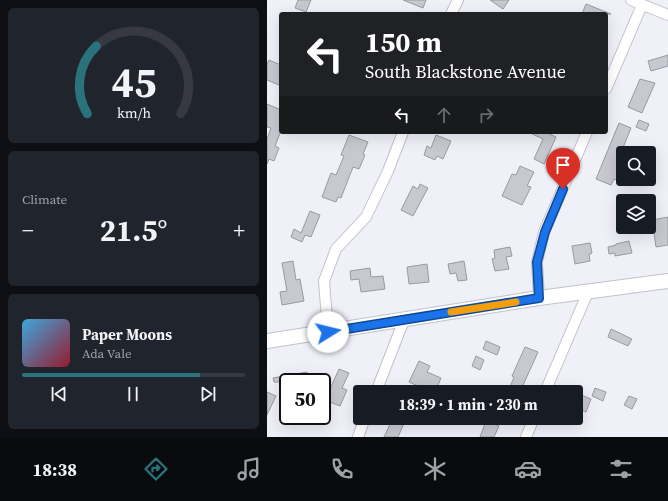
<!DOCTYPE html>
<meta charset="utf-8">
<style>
:root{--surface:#171b24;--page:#20242c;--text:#f1f3f6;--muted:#9ea1a6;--line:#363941;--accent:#2a727c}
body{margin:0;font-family:"Source Serif 4",serif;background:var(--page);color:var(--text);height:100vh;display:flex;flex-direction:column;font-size:15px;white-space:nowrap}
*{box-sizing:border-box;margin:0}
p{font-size:13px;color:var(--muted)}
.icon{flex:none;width:22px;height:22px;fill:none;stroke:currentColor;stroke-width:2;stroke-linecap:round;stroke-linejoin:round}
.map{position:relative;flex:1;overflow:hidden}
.sheet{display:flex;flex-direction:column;gap:8px;padding:8px;background:#0d0f14;width:267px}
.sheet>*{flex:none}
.hud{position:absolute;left:12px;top:12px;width:329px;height:122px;border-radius:4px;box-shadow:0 4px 16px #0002;background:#202124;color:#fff;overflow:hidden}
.tools{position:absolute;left:349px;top:146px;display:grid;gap:8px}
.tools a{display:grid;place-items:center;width:40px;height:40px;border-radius:4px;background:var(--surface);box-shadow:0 4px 16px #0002;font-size:20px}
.speed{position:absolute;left:12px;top:373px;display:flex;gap:8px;font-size:20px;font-weight:700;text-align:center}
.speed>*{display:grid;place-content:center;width:52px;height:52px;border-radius:50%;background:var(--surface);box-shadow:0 4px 16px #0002;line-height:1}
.speed .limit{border:2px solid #111;border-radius:6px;background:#fff;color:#111}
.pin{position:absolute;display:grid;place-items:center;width:34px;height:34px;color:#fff;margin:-41px -17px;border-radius:50% 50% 50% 0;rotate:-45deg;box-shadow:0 0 4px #0007}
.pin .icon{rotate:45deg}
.me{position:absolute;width:44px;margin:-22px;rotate:81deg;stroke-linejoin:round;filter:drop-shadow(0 0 3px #0008)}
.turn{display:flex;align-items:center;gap:14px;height:84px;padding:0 20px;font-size:18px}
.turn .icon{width:52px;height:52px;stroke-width:2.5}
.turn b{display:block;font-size:28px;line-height:34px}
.lanes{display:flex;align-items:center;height:38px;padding:0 20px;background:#0003;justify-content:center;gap:20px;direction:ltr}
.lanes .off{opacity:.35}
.big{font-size:30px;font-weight:700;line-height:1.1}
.sheet .card{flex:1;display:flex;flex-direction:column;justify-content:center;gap:6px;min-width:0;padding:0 14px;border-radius:6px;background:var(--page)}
.sheet .dial{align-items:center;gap:0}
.dial svg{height:104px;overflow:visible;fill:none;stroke:var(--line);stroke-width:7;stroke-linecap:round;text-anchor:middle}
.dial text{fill:var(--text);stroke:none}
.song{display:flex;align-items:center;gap:12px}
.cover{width:48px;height:48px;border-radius:6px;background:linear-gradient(135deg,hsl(200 70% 55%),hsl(350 70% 35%))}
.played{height:4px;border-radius:2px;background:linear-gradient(90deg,var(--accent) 80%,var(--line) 80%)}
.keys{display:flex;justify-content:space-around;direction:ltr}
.heat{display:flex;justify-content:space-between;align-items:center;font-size:22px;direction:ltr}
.trip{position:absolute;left:86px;top:385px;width:230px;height:40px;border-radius:4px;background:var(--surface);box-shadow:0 4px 16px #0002;font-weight:700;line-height:40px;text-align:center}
.menu{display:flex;height:64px;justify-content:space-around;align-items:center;background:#090b0e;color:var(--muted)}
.menu .icon{width:28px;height:28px}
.menu .current{color:var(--accent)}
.menu b{font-size:18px;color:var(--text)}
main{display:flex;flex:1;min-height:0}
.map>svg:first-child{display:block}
</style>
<main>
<section class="sheet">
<div class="card dial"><svg viewBox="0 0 100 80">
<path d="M14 69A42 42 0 1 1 86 69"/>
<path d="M14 69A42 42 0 0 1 21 17" stroke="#2a727c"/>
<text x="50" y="56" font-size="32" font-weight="700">45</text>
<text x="50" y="72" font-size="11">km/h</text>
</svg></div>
<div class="card"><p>Climate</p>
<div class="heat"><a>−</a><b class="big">21.5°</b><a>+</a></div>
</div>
<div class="card">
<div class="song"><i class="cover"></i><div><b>Paper Moons</b><p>Ada Vale</p></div></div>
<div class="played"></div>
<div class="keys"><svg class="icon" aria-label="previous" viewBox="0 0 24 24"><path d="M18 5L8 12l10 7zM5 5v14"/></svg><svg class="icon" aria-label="pause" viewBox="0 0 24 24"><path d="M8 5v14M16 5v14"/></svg><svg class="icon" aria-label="next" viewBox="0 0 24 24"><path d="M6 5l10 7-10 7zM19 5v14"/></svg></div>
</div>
</section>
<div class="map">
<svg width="401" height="437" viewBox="0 0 401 437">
<rect width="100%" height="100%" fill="#eff0f8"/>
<!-- building -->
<path fill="#c7c8d0" stroke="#9a9aa2" d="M31,0H44L39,12L28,8Z
M136,0H159L156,8Z
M223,0H242L236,9Z
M319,4L344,14H315Z
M401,55V66L384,71L381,61Z
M2,60L14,65V80L12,85L0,80V64Z
M373,79L388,83L375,113L361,107Z
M0,104L14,110V131L8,146L12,148L7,161L2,159L0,164V139L4,128L0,127Z
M372,120L382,124L379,131L369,127Z
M352,123L364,128L351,160L356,162V178L354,182L347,179L344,185L329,179Z
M261,132H278L289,137L277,164L267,159L276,139Z
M82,135L101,142L96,154L98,155L92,169L86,167L74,198L71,197L69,202L55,197L64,173L69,175L77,156L74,155Z
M169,135L184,141L176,159L170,156L168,160L157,155L160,146L164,148Z
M253,166L267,172L260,186L264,187L255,205L235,196L245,174L249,175Z
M153,184L161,188L146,216L134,210L146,186L151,189Z
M43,211L53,215L44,237L38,235L35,242L24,237L27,229L34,233Z
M401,217V245L389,247L385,220Z
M362,241L365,253L348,256V253L342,254L341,247L349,245V244Z
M323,243L325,253L322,254L323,261L308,264L305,246Z
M243,247L245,256L239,257L242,269L228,271L225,259L228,258L227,250Z
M26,261L29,280L33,279L37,301L15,305L13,292L20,291L15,263Z
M197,261L200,280L191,281L189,273L183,274L181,264Z
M160,264L162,282L142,284L140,267Z
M103,268L104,277L116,276L118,289L94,292L92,279L84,280L83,271Z
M344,329L365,339L361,346L341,337Z
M219,341L233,347L230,355L216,349Z
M258,347L271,352L253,392H241L247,377L245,376Z
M209,356L217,360L213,370L205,366Z
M152,361L163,366L160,372L174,378L168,392H164L142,382Z
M72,369L82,373L75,388L80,390L73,406L58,400Z
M40,372L41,382H21V402H17L14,382H7L6,378Z
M328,388L339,392L336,401L325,396Z
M0,392L9,396L0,415Z
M314,395L324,399L319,412L309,408Z
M362,396L370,399L365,409L357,405Z
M126,418H131L138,421L131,437H117Z
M219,421L232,426L227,437H213Z"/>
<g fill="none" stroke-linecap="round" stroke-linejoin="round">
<defs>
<path id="minor" d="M364,0L401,15
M184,14L191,0
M339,89L375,5
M272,298L270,262L277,232L320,132
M61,332L57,281L69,249L99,217L121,171L136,132
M109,392L137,320
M278,392L321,292
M91,437L98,418
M259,437L267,418"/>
<path id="secondary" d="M0,341L272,298L401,281"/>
</defs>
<!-- minor casing -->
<use href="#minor" stroke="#c1c2ca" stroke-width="12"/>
<!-- secondary casing -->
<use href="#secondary" stroke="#c1c2ca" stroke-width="16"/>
<!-- minor -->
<use href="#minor" stroke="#fff" stroke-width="10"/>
<!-- secondary -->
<use href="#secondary" stroke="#fff" stroke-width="14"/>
</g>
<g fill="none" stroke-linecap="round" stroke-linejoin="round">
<defs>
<path id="route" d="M61,332L272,298L270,262L278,232L296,189"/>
</defs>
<!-- route casing -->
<use href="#route" stroke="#114b97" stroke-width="10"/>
<!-- route -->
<use href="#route" stroke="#1a73e8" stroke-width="7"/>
<!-- slow -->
<path stroke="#f59e0b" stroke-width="7" d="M184,312L249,302"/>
</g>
</svg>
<div class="tools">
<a><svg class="icon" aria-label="search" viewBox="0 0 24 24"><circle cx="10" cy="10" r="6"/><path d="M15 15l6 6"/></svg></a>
<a><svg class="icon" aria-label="layers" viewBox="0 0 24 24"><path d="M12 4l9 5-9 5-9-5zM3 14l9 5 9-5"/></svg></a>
</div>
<div class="speed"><div class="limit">50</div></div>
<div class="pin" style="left:296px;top:189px;background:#d93025"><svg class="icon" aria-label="arrive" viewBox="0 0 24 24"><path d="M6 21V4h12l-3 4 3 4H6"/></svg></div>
<svg class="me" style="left:61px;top:332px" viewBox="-20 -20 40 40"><circle r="19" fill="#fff"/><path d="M0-13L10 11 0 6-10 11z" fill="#1a73e8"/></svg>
<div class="trip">18:39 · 1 min · 230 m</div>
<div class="hud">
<div class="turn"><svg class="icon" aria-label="left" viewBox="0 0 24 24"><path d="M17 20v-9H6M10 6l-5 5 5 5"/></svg><div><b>150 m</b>South Blackstone Avenue</div></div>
<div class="lanes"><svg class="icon" aria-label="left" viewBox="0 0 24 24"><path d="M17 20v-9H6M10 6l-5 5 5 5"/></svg><svg class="icon off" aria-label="ahead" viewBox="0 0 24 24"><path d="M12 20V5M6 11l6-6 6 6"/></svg><svg class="icon off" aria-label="right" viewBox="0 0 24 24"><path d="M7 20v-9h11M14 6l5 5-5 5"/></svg></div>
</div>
</div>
</main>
<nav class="menu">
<b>18:38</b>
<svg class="icon current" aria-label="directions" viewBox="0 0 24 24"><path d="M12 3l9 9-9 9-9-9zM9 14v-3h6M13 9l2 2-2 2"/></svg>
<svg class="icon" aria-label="music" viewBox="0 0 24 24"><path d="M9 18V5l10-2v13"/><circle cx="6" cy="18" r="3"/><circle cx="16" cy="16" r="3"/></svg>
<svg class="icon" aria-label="phone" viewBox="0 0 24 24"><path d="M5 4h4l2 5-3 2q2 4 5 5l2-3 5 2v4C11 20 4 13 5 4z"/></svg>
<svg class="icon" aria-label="climate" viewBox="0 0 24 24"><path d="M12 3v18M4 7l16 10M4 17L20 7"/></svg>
<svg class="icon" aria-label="car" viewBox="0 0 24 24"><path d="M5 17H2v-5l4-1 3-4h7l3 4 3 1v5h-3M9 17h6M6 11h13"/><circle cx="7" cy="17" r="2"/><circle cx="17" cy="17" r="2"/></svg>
<svg class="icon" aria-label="filters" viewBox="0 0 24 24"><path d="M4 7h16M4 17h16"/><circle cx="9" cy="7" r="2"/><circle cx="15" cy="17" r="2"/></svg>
</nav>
